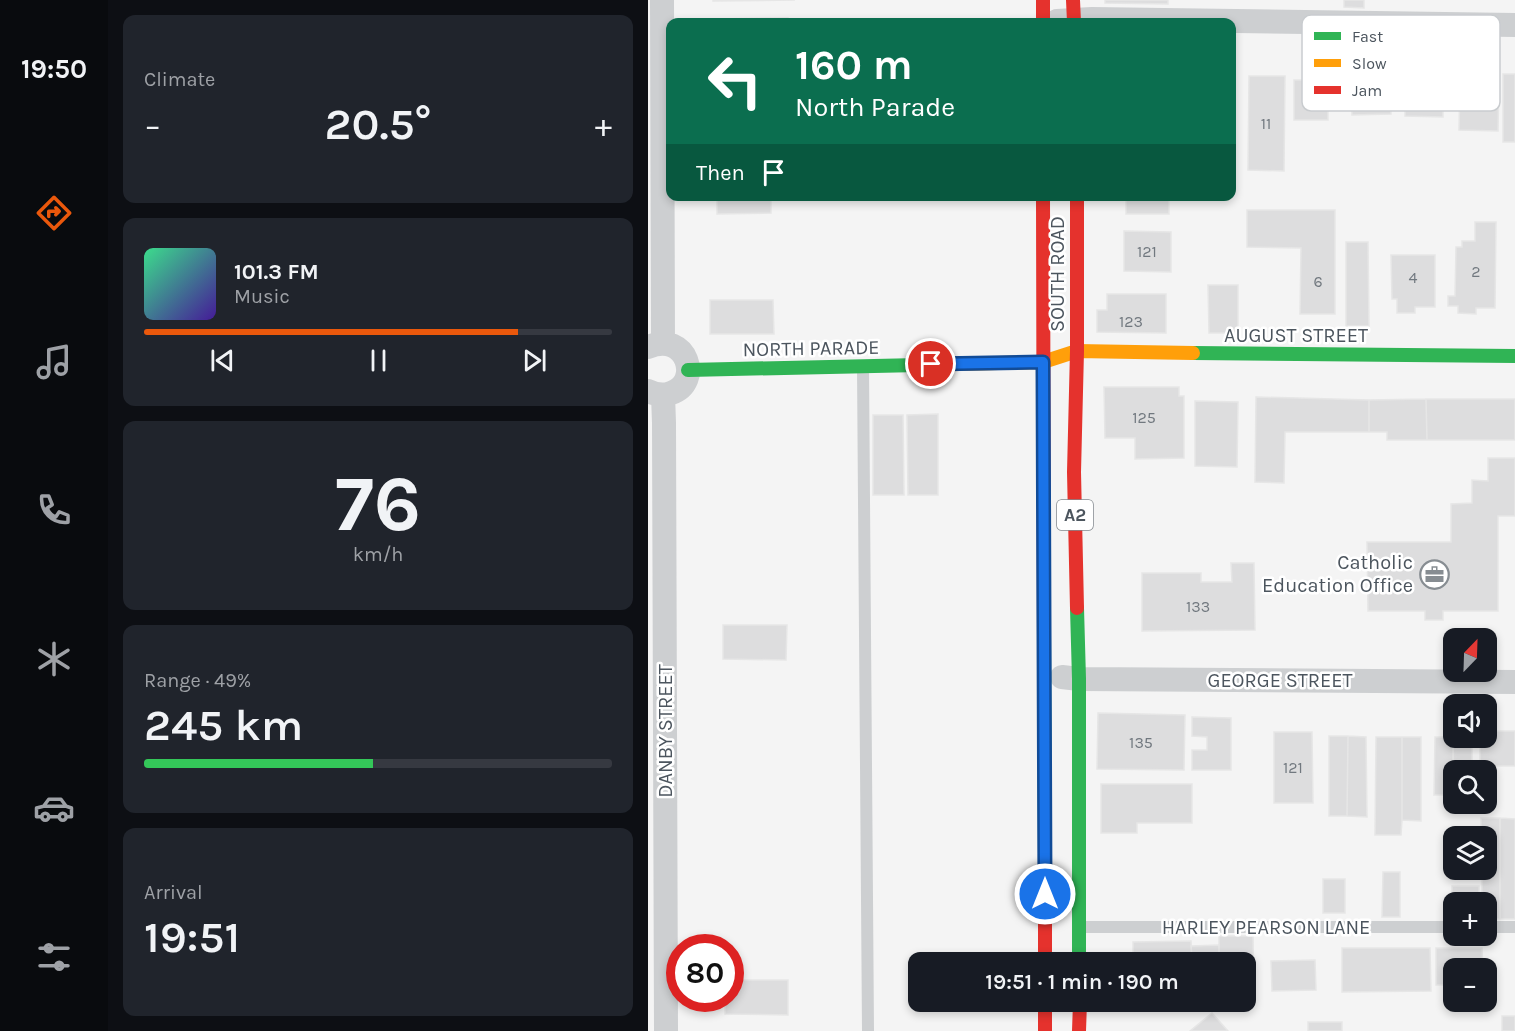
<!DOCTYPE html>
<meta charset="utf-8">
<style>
:root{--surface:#171b24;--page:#20242c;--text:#f1f3f6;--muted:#9ea1a6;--line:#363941;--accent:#ea580c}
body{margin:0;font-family:Karla,sans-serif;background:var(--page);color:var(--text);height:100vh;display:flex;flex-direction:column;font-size:22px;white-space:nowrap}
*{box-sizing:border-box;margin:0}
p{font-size:20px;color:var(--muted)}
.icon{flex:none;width:33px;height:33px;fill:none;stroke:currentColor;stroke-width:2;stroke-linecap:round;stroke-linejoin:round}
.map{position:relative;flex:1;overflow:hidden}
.panel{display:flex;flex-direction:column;gap:15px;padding:15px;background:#0d0f14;width:540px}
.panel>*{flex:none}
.top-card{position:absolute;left:18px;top:18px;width:570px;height:183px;border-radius:12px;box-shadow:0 3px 9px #0003;background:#0b6e4f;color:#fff;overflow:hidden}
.needle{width:39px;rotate:23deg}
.controls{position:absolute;left:795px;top:628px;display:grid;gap:12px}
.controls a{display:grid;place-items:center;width:54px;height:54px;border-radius:12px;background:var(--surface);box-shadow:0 3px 9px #0003;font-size:30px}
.speed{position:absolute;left:18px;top:934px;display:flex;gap:12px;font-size:30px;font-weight:700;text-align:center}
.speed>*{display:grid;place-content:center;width:78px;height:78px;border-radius:50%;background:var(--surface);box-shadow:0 3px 9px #0003;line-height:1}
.speed .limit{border:9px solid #d22;background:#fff;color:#111}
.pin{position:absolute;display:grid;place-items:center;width:51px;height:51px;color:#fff;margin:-26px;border:3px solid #fff;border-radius:50%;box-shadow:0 2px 6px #0007}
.me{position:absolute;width:66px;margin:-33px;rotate:0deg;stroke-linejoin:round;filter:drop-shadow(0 0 4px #0008)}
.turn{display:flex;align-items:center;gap:21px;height:126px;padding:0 30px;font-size:27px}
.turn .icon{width:78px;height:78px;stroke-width:2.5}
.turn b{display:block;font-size:42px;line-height:51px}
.then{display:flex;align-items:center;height:57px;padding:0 30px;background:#0003;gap:12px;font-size:22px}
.big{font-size:45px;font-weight:600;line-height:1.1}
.panel .card{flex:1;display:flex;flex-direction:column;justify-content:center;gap:9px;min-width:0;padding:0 21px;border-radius:12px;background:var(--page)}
.panel .dial{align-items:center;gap:0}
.dial b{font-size:78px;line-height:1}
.song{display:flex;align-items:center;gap:18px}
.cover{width:72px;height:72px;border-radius:9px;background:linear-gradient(135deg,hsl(150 70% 55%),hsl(260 70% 35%))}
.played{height:6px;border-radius:3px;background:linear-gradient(90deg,var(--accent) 80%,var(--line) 80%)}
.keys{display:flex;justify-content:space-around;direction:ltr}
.heat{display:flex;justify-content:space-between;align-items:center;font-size:33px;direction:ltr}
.charge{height:9px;border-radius:4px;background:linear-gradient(90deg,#34c759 49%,var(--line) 0)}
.trip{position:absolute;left:260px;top:952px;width:348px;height:60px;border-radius:12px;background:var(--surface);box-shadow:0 3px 9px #0003;font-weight:600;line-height:60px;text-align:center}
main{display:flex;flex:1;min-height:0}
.menu{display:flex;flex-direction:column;width:108px;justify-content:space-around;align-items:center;background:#090b0e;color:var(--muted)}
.menu .icon{width:42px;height:42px}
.menu .selected{color:var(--accent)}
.menu b{font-size:27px;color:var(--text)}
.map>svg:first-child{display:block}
</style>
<main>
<nav class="menu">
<b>19:50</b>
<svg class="icon selected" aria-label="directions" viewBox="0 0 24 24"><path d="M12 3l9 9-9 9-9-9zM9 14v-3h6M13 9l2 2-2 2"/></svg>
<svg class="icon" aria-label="music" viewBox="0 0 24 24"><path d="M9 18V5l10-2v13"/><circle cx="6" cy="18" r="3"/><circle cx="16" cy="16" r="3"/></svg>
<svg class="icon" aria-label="phone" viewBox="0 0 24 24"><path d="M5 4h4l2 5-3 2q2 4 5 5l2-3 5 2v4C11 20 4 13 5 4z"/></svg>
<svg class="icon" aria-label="climate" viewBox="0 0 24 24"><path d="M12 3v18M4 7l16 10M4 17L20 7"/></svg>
<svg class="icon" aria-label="car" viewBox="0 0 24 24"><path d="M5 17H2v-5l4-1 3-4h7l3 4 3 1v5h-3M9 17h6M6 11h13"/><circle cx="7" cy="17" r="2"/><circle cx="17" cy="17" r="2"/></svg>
<svg class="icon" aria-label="filters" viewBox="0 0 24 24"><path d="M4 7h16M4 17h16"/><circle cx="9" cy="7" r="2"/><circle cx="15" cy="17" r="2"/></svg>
</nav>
<section class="panel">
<div class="card"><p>Climate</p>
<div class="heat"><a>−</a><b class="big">20.5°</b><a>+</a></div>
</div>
<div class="card">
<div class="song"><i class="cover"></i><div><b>101.3 FM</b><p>Music</p></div></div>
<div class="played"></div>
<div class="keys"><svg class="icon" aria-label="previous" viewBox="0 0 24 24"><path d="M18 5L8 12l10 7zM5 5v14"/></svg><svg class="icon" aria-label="pause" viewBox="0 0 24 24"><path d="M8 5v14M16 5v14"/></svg><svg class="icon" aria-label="next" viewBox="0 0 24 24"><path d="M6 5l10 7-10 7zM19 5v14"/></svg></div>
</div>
<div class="card dial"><b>76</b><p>km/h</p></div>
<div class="card"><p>Range · 49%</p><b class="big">245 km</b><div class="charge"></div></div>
<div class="card"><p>Arrival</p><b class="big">19:51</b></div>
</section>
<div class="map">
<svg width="867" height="1031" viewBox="0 0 867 1031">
<rect width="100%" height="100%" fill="#f4f4f4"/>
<!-- building -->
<path fill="#ddddde" stroke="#e6e6e6" stroke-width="1.5" d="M65,0H147L65,1Z
M457,0H520V4L457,3Z
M696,0H716V8L696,7Z
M140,18V22H68V19Z
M855,74H867V142H855Z
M601,76H637L636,171L600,170Z
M703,78H742L743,114L704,115Z
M757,78H795V117L757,116Z
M812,79H851L850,131L811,130Z
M646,80H680V120H646Z
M69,196H123V213L69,214Z
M478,196H521V214H478Z
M599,210H687V314H652L653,248L599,247Z
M827,222H848L847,308H828V314L810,313V306H800V296H807L808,247H814V241H827Z
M476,231L523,232V272L476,271Z
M698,242H720L721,326H698Z
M743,255H787V307H767V313H749V299H744Z
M560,285H590V333H561Z
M459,294H518V333L449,332V310H459Z
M62,300H125L126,334H62Z
M456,387H531V396H536V458L487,459V438H457Z
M608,397L721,400V432H637L636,483L607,482Z
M778,399L779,440H739V432H721V400Z
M778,399H867V440H779Z
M547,401L590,402L589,467L547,466Z
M290,414V495H260L259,415Z
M225,415H255L256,495H225Z
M840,458H867V516H850V611H795V620H777V611H720L719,542H803V504L824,503V480L840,481Z
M583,563H606L607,630L494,631V573H553V582H584Z
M75,625H139L138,660L75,659Z
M450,713L537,715L536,770L449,769Z
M544,717L583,718V770H544V750H559V737L544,736Z
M838,731H867V766H832V738H838Z
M626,732H664L665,803H626Z
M681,736H700L699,816H681Z
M700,736L718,737L719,817L699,816Z
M728,737H754V820L753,835H727Z
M754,737H773V821L754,820Z
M787,737H805V795H786Z
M805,737L824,738V771H806V795Z
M453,784H544V823H489V833H453Z
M833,818H852V919H838V903H834V870H838V837H833Z
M852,818L867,819V919H852Z
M735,872H752V917H734Z
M675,879H697V913H675Z
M804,886H831V903H806V915H804Z
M571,936H605L606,995H597V963H571Z
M543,941L544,963H485V942Z
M571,945V963H544L543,946Z
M694,948H782L783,991L694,992Z
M788,948H834L835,969H806V985H788Z
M667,960L668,990L624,991L623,961Z
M82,980H140V1015L77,1014V999H82Z
M297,1002H360V1005L297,1004Z
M564,1013L580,1031H542Z
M854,1016H867V1031H854Z
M660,1022H694V1031H660Z"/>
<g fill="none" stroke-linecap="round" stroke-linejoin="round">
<!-- lane -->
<path stroke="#cdcfd1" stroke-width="12" d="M215,367L220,1031
M432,927H806
M838,927H867"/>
<!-- street -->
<path stroke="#cdcfd1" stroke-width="24" d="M14,0L15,343
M409,21L444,19L867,25
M0,391C8,395 15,396 23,393C55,383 39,330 0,347
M15,395L16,423L18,1031
M414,677L431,679L867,682"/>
<!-- fast -->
<path stroke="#30b455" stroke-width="14" d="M545,353L867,356
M40,370L271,365
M429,608L431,679V963
M396,634L397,861"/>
<!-- slow -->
<path stroke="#ff9f0a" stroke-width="14" d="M271,365L395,362L429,351L545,353"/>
<!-- jam -->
<path stroke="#e5322d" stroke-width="14" d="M395,0V22
M425,0L426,22
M395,196L396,634
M429,196V351L426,472L429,608
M397,861V963
M397,1002V1031
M431,1031L432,1002"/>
</g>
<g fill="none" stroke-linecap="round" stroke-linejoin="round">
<defs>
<path id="route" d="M283,364L395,362L397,894"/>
</defs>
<!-- route casing -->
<use href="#route" stroke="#114b97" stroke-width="15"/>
<!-- route -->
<use href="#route" stroke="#1a73e8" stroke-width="10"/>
</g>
<!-- icons -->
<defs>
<symbol id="office-ring" viewBox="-11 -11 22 22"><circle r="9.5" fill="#fff" stroke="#878d92" stroke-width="1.5"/><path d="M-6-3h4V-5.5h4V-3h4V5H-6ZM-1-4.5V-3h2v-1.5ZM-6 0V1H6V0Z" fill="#878d92"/></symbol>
</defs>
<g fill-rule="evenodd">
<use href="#office-ring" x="770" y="558" width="33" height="33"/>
</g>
<g text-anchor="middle" stroke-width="5" stroke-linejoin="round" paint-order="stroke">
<!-- number labels -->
<g font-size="16" fill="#71787f">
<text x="618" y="129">11</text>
<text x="499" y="257">121</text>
<text x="828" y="277">2</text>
<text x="765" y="283">4</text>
<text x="670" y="287">6</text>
<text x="483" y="327">123</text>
<text x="496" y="423">125</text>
<text x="550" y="612">133</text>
<text x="493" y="748">135</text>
<text x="645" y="773">121</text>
</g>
<!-- shield labels -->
<rect fill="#fff" stroke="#82888e" stroke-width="1.5" x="409" y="500" width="36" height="30" rx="4.5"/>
<g font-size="18" font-weight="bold" fill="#4c555e">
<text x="427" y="521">A2</text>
</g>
<!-- street labels -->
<g font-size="20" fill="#4c555e" stroke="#fff">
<text transform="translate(409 274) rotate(-90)" y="7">SOUTH ROAD</text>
<text x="648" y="342">AUGUST STREET</text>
<text transform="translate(163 348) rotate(-1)" y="7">NORTH PARADE</text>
<text x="632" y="687">GEORGE STREET</text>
<text transform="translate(17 731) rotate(-90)" y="7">DANBY STREET</text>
<text x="618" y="934">HARLEY PEARSON LANE</text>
</g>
<!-- poi labels -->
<g font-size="20" fill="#4c555e" stroke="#fff" text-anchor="end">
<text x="765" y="569">Catholic<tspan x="765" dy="23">Education Office</tspan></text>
</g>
</g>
<!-- legend -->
<rect x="654" y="15" width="198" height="96" rx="9" fill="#fff" stroke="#c9cccf" stroke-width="1.5"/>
<rect x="666" y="32" width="27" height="8" fill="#30b455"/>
<rect x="666" y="59" width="27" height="8" fill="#ff9f0a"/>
<rect x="666" y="86" width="27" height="8" fill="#e5322d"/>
<g font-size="16" fill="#4c555e">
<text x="704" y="42">Fast</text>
<text x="704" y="69">Slow</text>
<text x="704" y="96">Jam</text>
</g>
</svg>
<div class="controls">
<a><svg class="needle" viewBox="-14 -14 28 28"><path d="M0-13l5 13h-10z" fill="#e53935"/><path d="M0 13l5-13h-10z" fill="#9ea1a6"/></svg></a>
<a><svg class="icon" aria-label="sound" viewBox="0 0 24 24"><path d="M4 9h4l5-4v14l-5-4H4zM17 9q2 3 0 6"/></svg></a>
<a><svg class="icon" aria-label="search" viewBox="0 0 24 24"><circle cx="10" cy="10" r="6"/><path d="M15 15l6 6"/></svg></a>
<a><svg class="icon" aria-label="layers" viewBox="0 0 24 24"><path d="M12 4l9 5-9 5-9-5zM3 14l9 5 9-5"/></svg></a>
<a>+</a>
<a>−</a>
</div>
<div class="speed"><div class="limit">80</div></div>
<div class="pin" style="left:283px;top:364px;background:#d93025"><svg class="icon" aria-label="arrive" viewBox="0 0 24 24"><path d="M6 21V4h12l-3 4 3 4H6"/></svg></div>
<svg class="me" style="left:397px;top:894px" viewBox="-20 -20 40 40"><circle r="17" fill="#1a73e8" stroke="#fff" stroke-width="3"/><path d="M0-11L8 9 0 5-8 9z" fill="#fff"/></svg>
<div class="trip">19:51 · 1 min · 190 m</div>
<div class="top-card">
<div class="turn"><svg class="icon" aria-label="left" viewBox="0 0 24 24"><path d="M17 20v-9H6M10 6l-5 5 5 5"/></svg><div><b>160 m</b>North Parade</div></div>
<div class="then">Then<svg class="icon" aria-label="arrive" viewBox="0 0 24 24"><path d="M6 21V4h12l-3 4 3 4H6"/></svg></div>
</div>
</div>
</main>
